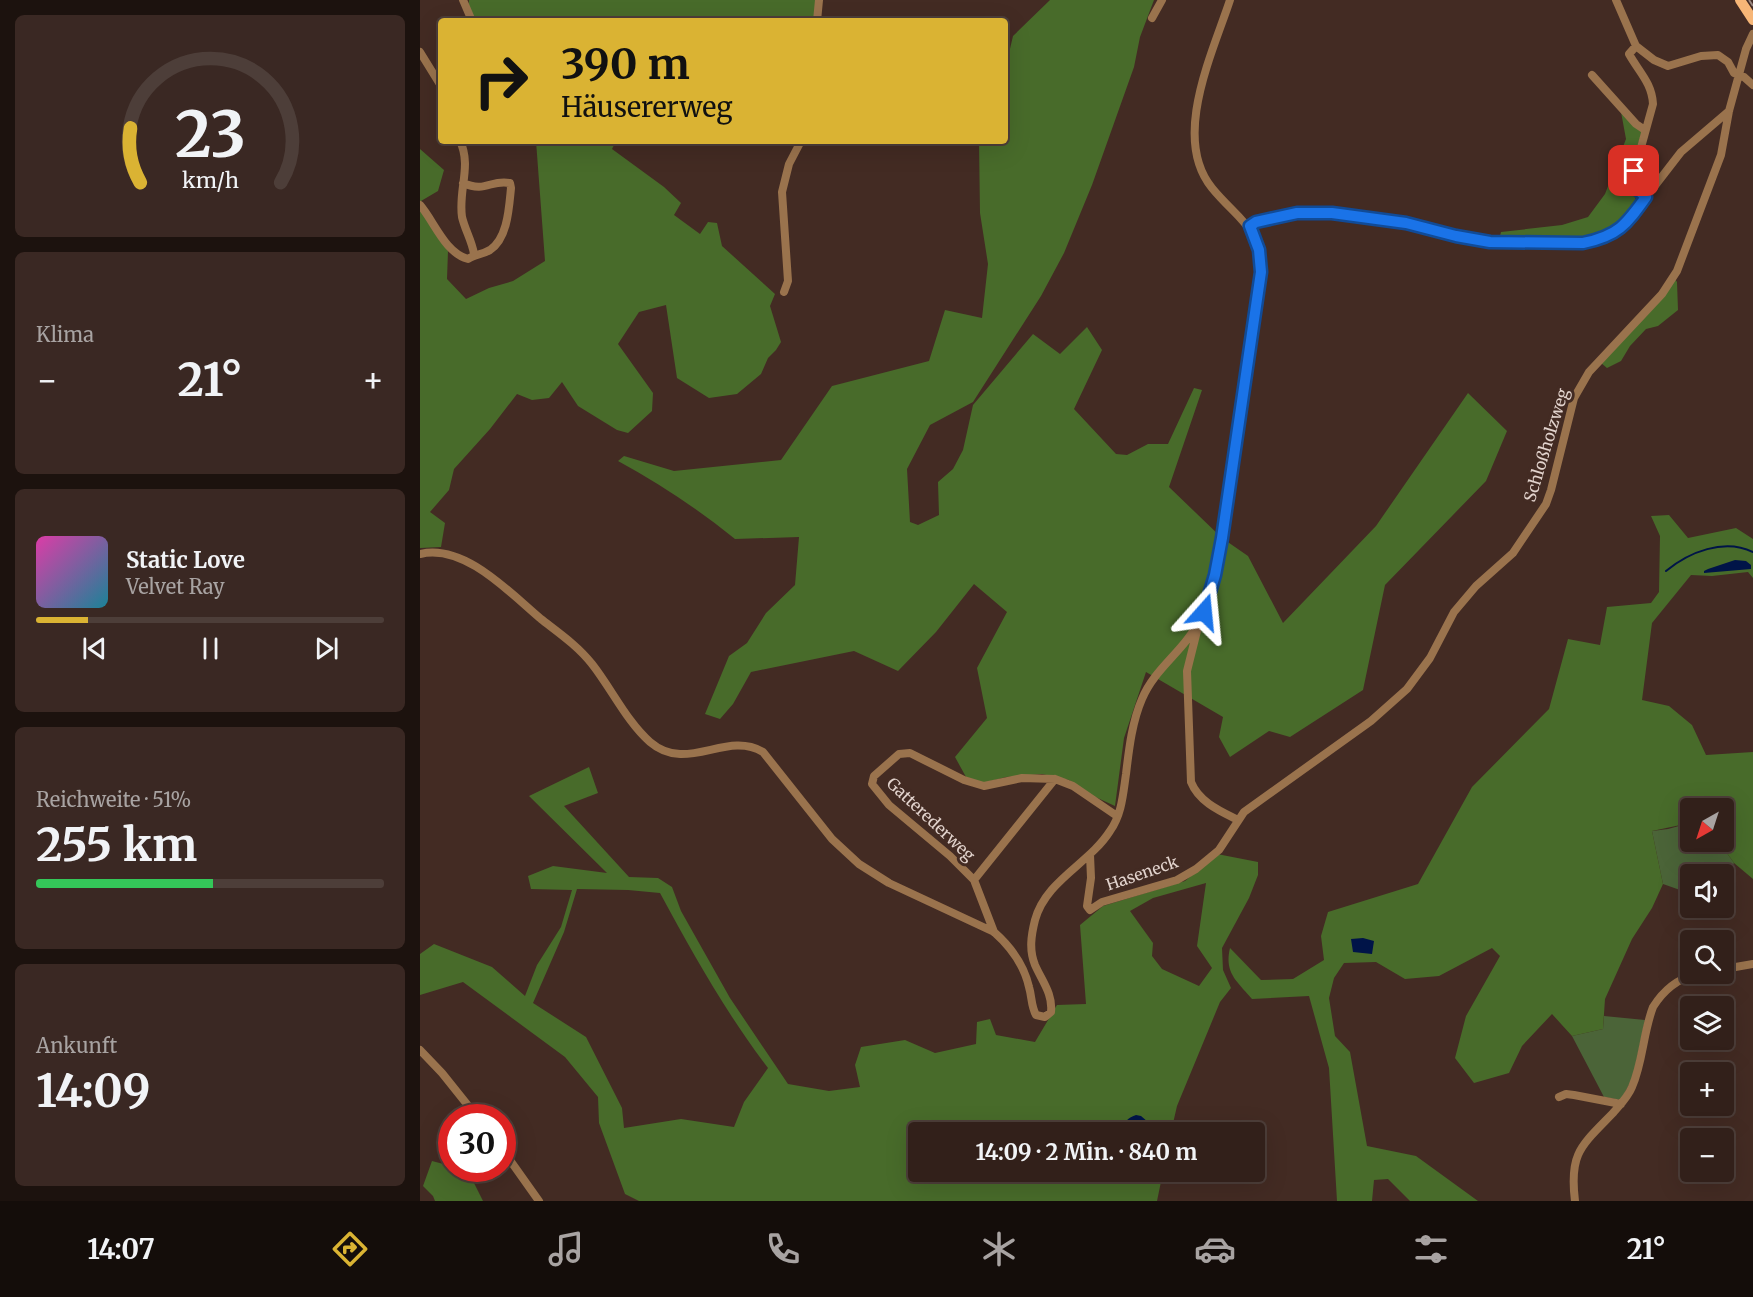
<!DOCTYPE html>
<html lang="de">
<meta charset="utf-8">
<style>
:root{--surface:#32201a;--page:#3a2823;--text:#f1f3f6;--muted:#a8a3a2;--line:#4d3e39;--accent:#dab333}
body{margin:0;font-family:Merriweather,serif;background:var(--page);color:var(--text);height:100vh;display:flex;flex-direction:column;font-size:22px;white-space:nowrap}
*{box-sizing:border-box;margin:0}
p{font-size:20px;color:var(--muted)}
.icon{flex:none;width:33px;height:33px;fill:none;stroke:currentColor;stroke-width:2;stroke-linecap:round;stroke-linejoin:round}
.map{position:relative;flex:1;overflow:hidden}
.panel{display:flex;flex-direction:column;gap:15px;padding:15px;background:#1c120e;width:420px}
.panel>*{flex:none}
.top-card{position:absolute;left:18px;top:18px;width:570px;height:126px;border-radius:6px;box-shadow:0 6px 24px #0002,0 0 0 2px var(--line);background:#dab333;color:#111;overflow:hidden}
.needle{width:39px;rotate:219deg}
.fabs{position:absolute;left:1260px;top:798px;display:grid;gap:12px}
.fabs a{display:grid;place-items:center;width:54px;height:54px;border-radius:6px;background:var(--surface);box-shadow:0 6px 24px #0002,0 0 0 2px var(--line);font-size:30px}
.speed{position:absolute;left:18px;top:1104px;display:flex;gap:12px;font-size:30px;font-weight:700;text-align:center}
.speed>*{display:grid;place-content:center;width:78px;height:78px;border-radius:50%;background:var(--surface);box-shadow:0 6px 24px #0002,0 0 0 2px var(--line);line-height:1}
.speed .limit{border:9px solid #d22;background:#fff;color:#111}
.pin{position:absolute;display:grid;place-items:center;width:51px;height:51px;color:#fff;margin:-26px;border-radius:12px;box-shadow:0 3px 9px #0006}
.me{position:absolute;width:66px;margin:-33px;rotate:18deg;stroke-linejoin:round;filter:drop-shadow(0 0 4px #0008)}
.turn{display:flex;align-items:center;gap:21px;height:126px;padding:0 24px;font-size:27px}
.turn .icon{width:78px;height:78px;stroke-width:2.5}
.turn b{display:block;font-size:42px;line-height:51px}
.big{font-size:45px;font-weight:700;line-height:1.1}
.panel .widget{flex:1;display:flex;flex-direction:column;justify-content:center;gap:9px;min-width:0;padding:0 21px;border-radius:9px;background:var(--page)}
.panel .dial{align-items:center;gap:0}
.dial svg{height:156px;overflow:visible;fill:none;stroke:var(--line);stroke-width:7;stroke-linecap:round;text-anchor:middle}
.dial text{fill:var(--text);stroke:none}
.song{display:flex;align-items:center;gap:18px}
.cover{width:72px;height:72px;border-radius:9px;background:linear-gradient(135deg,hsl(320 70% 55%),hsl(190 70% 35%))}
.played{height:6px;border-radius:3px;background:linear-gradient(90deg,var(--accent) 15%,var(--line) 15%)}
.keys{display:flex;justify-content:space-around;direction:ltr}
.heat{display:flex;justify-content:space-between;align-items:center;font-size:33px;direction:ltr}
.charge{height:9px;border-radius:4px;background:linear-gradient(90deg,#34c759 51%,var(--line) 0)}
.trip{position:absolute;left:488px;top:1122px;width:357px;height:60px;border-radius:6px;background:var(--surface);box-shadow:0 6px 24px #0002,0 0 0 2px var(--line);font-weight:700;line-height:60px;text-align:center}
.tab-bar{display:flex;height:96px;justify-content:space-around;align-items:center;background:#140d0a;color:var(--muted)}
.tab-bar .icon{width:42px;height:42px}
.tab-bar .on{color:var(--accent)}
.tab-bar b{font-size:27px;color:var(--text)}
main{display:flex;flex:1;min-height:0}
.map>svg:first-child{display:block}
</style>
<main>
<section class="panel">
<div class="widget dial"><svg viewBox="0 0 100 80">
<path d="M14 69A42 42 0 1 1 86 69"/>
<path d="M14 69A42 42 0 0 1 9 41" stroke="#dab333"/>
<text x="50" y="56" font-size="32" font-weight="700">23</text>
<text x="50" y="72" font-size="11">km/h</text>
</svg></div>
<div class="widget"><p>Klima</p>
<div class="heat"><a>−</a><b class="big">21°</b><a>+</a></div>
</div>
<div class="widget">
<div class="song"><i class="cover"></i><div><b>Static Love</b><p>Velvet Ray</p></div></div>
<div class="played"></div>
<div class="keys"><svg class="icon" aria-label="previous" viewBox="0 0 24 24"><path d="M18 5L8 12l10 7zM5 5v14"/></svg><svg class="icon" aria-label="pause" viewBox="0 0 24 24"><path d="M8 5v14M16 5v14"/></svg><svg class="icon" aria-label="next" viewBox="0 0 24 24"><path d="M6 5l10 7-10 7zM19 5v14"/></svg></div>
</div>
<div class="widget"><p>Reichweite · 51%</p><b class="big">255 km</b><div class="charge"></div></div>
<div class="widget"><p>Ankunft</p><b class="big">14:09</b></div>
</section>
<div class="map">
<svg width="1333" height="1201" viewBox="0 0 1333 1201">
<rect width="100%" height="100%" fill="#432b23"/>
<!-- green -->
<path fill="#4b6438" d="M1270,823V842H1299L1314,863L1304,880V874H1270V892L1260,890L1243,884L1232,831L1248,829Z
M1184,1016L1225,1020L1213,1077L1201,1100L1184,1097L1152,1036L1183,1029Z"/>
<!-- forest -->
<path fill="#486b2a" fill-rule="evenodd" d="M49,0H397L395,21H52L48,12Z
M630,0H734L720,37L714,67L672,185L644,253L621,296L553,402L510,425L487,469L490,522L498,525L519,515L518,482L533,469L543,450L553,405L613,334L640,354L667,327L682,350L654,409L696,454L707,455L728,444H748L774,388L782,390L749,487L802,538L828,556L863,623L956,526L1048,393L1087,431L1066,481L965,585L943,690L870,737L849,731L810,757L799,737L803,717L726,672L704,738L695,806L671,795L649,780L622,774L586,777L563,783L546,777L535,757L567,718L557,668L587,612L554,584L516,632L478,671L434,651L331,672L313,704L300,719L285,714L309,656L327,643L346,613L375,585L379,537L315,539C278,509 240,484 198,461L204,456L254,471L361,460L412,386L509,361L525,310L562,318L568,264L560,213L559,141H585V70L593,36Z
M1201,112L1222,131C1215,156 1203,178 1217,201C1213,208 1208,219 1202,225C1176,248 1113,240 1079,240L1081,232L1142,225L1168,217L1185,194L1206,139Z
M116,141H196L192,149L244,187L261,203L254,215L280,234L288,222L297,223L302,246L355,294L350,306L361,342L356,350L348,358L341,374L317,394L289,398L257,378L246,305L219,312L198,344L233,393L232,411L208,433L197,430L158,406L142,382L129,398L112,400L97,394L70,429L34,469L29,490L10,512L25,523L21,547L0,548V149L24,170L18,191L1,201L28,251L27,279L46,299L69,288L93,281L125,261Z
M1254,278L1257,282L1258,310L1238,326L1226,329L1210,346L1201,361L1187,368L1181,363Z
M1249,515L1268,538L1316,528L1333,539V578L1328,572L1292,576L1271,575L1232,623L1222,700L1249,706L1272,725L1286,755L1333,752V879L1314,863L1299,842H1304V808H1270V823L1232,831L1243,884L1232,908L1212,939L1185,999L1183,1029L1152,1036L1132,1014L1102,1046L1089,1073L1054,1083L1035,1058L1046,1016L1080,956L1072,948L1019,976L985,979L956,962L924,963L914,978L909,998L915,1036L930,1052L947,1146L996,1156L1058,1201H990L968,1179L954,1180L952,1201H917L909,1068L889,996L832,999C817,981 804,973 810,948L841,980L873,979L904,960L901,936L908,912L998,884L1052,787L1129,709L1148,639L1180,645L1187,607L1231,603L1239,592L1240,536L1231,516Z
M169,767L178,793L144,806L209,877L238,878L252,887L261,911L310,998L368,1084L409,1091L440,1087L435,1065L441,1047L485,1040L515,1053L556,1044L557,1022L570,1019L576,1035L615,1042L637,1005L666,1004L660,925L683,906L765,881L797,854L838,862V875L829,898L802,948L803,970L811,988L800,1002L757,1106L751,1132H498V1172H743L737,1201H219L205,1194L179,1123L178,1097L145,1057L43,982L0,995V954L14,944L72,967L105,996L117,965L141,927L152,890L111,889L108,876L133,866L187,873L109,796ZM786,883L777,946L792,968L779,986L742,969L732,956L733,943L710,911L733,898ZM157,889L208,890L240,893C273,954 306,1013 348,1068L324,1102L314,1127L261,1119L204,1128L202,1108L166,1037L113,1003L144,932Z
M12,1161L31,1166L32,1168L47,1169L63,1201H15L13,1196L3,1186Z"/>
<!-- water -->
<path fill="#001448" d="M1315,560L1326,561L1331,565V569L1284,573V571L1288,569Z
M943,938L954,941L952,954L933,952L931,939Z
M716,1115L721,1116L728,1122L726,1132H704C703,1122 706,1119 716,1115Z"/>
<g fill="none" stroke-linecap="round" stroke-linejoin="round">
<!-- stream -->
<path stroke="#001448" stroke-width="2" d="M1246,571C1269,552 1304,538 1333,552"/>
<!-- minor -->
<path stroke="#9a734d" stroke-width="8" d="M43,0L52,21
M1196,0L1216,46L1234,60L1248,66L1281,56L1298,55L1308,62L1314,73L1324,77L1333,85
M732,18L742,0
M397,21L399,0
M1216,46L1209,54C1219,72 1232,83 1233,104L1212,180L1215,189L1226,197
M0,52L21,86
M1172,75L1216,124L1225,130
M40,141C52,166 38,190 42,217C45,230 52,241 54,254
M0,205C14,221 25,253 48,259C55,254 62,255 70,250C88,238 89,207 91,188L90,183C71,179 66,193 43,183
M829,227L835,222L877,213H912L986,223L1036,236L1070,242L1163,243L1175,241L1203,227L1261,152L1309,111
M364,292L368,281L362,192L369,164L381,141
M0,554C44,543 90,593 121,619C139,633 158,646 172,664C191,688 207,722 230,742C267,774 306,730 343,752L412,839L439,864L469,883L574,932C591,947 604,965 609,987C612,997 611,1006 616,1015L625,1017L631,1012C633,994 622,981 615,965C609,950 611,936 615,920C626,880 669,864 690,831C702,814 703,794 706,774C709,749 712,722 722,699C732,675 751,660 766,641C782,621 789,599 795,575L841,272C840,225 818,220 792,188C751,138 793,52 810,0
M777,631L767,671L771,782C779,802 800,811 818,820
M670,855L671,878L667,906L670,910L682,902L757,880L776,869L799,850L824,812L951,721L987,689L1010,658L1034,612L1056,586L1093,553L1126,504L1131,490L1154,398L1169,372L1242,294L1257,271L1301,155L1309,111L1326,49L1333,34
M554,880L635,779
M574,932L554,880L530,856L469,805L452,784L454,776L479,754L490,753L544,780L564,786L602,778L635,779L653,786L697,816
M1304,969L1333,964
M0,1050L22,1073L58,1118
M1139,1097L1146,1094L1154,1095L1201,1104
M82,1149L119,1201
M1155,1201C1149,1153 1161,1146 1193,1113C1200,1105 1208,1097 1212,1087C1223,1062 1223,1033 1233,1007C1243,991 1257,979 1276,974"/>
<!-- major -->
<path stroke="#f7b677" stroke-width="10" d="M1320,0L1333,20"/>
<!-- rail -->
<path stroke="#9b8881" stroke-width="2" stroke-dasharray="10 10" stroke-linecap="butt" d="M1329,0L1333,6"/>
</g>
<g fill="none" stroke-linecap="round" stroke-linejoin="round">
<defs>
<path id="route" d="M784,612L795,575L802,538L841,272L839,250L830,226L836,222L877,213H912L986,223L1036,236L1070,242L1163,243C1198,236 1206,225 1226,197L1212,185L1214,171"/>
</defs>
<!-- route casing -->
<use href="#route" stroke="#114b97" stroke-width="15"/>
<!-- route -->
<use href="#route" stroke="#1a73e8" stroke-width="10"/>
</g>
<g text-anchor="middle" stroke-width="6" stroke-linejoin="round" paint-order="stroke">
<!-- street labels -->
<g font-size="16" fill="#e2d3cd" stroke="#432b23">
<text transform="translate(1126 445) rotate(-73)" y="6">Schloßholzweg</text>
<text transform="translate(511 819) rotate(43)" y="6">Gatterederweg</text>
<text transform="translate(722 873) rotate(-19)" y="6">Haseneck</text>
</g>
</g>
</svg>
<div class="fabs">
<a><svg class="needle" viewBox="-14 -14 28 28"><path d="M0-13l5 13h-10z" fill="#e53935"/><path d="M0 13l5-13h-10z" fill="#a8a3a2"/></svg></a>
<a><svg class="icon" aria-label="sound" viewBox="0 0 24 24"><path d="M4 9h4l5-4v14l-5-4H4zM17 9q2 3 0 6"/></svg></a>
<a><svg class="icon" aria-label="search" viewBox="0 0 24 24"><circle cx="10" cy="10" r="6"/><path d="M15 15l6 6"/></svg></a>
<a><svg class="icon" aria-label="layers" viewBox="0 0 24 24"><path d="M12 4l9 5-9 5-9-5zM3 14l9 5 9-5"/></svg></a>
<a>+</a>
<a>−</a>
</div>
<div class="speed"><div class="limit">30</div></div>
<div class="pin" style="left:1214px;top:171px;background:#d93025"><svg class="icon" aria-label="arrive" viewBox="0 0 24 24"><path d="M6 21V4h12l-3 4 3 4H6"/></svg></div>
<svg class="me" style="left:784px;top:612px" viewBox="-20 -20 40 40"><path d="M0-17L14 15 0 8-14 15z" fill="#1a73e8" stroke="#fff" stroke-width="4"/></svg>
<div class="trip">14:09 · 2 Min. · 840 m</div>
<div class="top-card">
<div class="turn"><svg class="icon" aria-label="right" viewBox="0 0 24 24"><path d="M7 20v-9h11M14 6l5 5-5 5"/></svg><div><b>390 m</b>Häusererweg</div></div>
</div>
</div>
</main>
<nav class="tab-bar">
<b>14:07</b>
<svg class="icon on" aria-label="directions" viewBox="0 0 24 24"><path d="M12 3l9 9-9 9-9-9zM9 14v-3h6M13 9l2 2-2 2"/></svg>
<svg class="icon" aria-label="music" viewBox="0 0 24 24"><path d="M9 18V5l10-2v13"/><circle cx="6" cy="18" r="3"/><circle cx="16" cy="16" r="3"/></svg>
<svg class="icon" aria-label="phone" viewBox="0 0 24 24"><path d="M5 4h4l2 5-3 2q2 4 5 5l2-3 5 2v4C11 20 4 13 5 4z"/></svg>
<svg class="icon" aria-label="climate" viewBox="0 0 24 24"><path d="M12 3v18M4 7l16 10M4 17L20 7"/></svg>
<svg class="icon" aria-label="car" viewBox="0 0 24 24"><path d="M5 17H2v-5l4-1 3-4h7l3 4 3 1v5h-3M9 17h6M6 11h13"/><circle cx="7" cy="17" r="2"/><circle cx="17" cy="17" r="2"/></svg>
<svg class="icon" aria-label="filters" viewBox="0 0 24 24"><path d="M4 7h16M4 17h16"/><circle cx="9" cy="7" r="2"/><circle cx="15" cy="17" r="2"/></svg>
<b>21°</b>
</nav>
